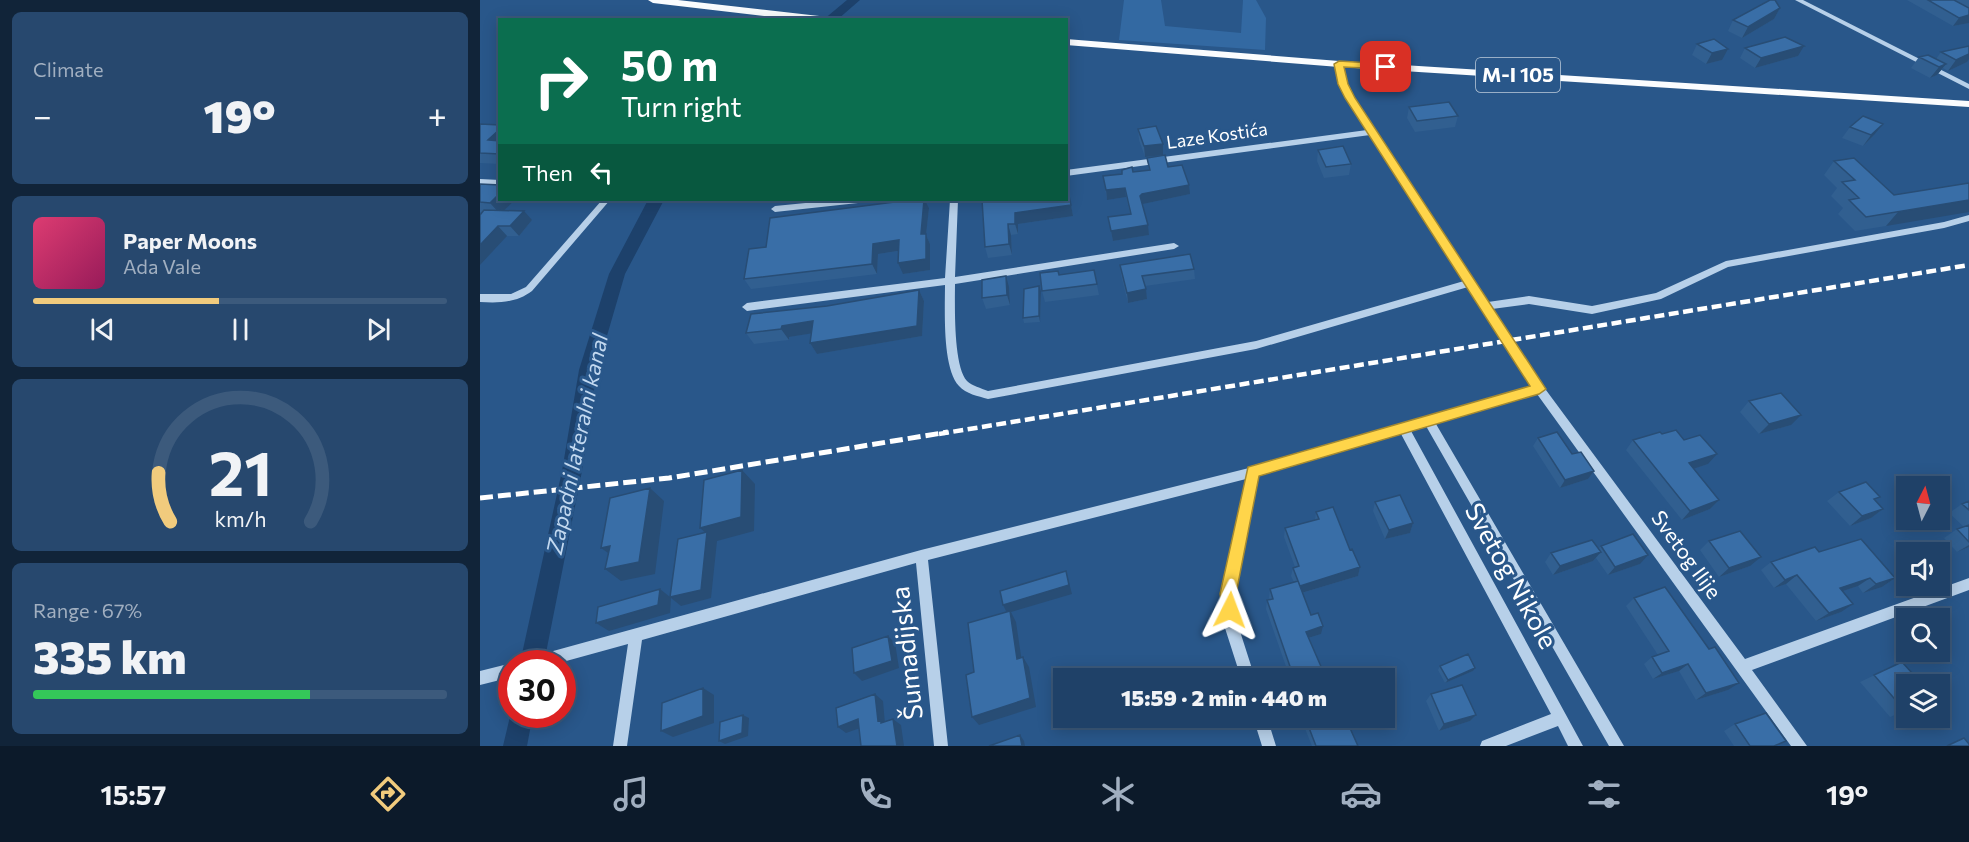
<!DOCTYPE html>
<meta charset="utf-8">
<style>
:root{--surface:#1f4168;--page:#27486e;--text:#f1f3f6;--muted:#a1afc0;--line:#3c5a7c;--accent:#f1cb7d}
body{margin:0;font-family:Commissioner,sans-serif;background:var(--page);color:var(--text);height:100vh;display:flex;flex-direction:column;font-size:22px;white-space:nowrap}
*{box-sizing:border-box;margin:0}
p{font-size:20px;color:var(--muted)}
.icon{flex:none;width:33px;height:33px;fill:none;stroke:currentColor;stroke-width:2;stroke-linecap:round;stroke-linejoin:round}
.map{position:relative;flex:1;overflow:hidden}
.side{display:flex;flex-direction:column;gap:12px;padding:12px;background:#112439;width:480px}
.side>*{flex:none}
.hud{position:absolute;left:18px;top:18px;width:570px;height:183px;border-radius:0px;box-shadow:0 3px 15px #0003,0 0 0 2px var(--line);background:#0b6e4f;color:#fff;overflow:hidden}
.needle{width:39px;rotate:6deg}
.fabs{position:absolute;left:1416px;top:476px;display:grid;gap:12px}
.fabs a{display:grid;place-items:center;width:54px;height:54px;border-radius:0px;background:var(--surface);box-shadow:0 3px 15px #0003,0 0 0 2px var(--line);font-size:30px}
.speed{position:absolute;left:18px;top:650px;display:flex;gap:12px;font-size:30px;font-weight:700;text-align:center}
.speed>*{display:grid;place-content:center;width:78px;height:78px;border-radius:50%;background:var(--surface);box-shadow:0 3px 15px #0003,0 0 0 2px var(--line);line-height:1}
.speed .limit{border:9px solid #d22;background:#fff;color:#111}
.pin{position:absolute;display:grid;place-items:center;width:51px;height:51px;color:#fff;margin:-26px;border-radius:12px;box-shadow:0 3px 9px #0006}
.me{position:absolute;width:66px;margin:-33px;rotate:3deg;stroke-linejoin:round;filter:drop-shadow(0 0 4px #0008)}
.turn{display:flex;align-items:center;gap:21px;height:126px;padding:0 24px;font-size:27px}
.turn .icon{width:78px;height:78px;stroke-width:2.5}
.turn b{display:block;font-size:42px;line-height:51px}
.then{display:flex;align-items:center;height:57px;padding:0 24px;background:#0003;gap:12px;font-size:22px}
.big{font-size:45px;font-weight:800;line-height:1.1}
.side .widget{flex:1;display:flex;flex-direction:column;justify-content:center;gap:9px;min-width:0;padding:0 21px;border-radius:9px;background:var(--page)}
.side .dial{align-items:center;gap:0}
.dial svg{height:156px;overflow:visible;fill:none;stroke:var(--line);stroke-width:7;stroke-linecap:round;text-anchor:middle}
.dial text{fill:var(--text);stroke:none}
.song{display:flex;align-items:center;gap:18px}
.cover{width:72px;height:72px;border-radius:9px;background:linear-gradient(135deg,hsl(340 70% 55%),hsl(330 70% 35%))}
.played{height:6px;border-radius:3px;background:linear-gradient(90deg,var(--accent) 45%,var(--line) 45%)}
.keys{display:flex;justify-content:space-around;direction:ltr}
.heat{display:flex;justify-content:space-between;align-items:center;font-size:33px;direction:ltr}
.charge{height:9px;border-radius:4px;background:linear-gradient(90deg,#34c759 67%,var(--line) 0)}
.trip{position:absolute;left:573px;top:668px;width:342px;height:60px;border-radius:0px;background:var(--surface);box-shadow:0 3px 15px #0003,0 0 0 2px var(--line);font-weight:800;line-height:60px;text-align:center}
.tabs{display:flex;height:96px;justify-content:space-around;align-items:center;background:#0c1a2a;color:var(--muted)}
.tabs .icon{width:42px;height:42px}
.tabs .current{color:var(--accent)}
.tabs b{font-size:27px;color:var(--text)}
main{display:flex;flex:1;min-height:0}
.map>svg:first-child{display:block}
</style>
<main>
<section class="side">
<div class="widget"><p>Climate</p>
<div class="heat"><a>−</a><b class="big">19°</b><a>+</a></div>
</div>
<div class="widget">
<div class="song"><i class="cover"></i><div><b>Paper Moons</b><p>Ada Vale</p></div></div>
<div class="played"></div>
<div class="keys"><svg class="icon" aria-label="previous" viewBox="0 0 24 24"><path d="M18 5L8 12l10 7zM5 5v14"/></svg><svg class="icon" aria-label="pause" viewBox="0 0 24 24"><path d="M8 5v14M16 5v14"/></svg><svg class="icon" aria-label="next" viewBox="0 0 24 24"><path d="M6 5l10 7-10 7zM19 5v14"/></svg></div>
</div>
<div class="widget dial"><svg viewBox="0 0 100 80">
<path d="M14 69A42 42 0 1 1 86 69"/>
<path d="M14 69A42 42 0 0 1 8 44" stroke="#f1cb7d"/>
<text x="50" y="56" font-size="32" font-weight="700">21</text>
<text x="50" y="72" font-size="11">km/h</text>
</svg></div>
<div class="widget"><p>Range · 67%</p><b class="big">335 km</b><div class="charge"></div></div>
</section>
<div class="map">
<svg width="1489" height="746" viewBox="0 0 1489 746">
<rect width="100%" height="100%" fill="#29578a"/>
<!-- green -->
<path fill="#3369a2" d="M644,0H681L685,26L761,33L763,0H776L786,18L785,50L639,40Z"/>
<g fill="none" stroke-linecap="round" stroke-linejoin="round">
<!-- canal -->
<path fill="#1d416b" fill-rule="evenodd" d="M367,0H380L357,20H343Z
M168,200H184L145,274L117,370L102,471L64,663H40L82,471L99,370L129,274Z
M32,708V714H53L47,746H23Z"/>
<!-- minor -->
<path fill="#b7d0e9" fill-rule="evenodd" d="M1315,0H1323L1489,84V89Z
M856,62L863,64L867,84L874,98L1008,302L1049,296L1112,306L1176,293L1246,261L1464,222L1489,215V221L1464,228L1248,267L1181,299L1112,314L1049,304L1012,309L1063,386L1265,659L1489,578V590L1272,670L1327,746H1311L1057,394L956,424L1144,746H1129L946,426L931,431L1103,746H1088L1078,726L1026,746H1000L1002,741L1071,714L921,434L778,475L754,594L758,625L775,678H761L744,625L742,594L766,479L448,560L468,746H454L436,563L162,640L147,746H133L148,644L79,663H48L50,658L55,656L441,550L773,467L1052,387L988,287L776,349L508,399C498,396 486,394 479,386C462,368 465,309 465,285L267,311L262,307L267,303L465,278L470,200H478L475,277L694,243L699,246L694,249L475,284C475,304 473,366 487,381C492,386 501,388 508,391L776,341L984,281L890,135L586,176V170L887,130L859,84Z
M0,179L20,180V186L0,185Z
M122,200H130L52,291C36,303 19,303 0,302V294H31L46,287Z
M356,200H382L378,203L295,212L291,209L295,206Z
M32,663V677L0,685V671Z
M773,717H787L796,746H782Z"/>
<!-- major -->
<path fill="#fafcfe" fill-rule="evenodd" d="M168,0H198L348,17L353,20H318L173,3Z
M586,39L859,61L1489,101V107L859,67L586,45Z"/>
<!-- rail-far1 -->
<path stroke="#fff" stroke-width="4.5" stroke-dasharray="10 4.5" stroke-linecap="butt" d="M459,434L1489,265"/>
<!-- rail -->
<path stroke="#fff" stroke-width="5" stroke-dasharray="13 5" stroke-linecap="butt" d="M0,498L189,478L468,432"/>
</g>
<!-- wall -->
<path fill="#315f90" d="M1427,0H1489V23L1473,26Z
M1300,8L1294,19L1262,38L1248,31L1253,20Z
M1217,44L1242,60L1226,64L1212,55Z
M1265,48L1318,56L1275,68L1260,58Z
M1461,52L1487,62L1468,71L1463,68L1457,75L1450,78L1431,68L1439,57L1456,59Z
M929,107L978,116L975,127L935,132L927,118Z
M0,124L20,125V164L0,163Z
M1370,127L1394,135L1383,146L1362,138Z
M658,129L683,155L665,157L659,140Z
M838,150L871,164L869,175L844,178L837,161Z
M667,158L688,167L710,194L663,204L669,235L633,241L628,217L650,214L646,197L627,200L623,176L669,170Z
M1354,161L1414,195L1489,183L1406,226L1375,231L1358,214L1363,208L1351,196L1357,188L1344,175Z
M586,181L593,216L538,224V234L531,235L532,255L508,258L505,247L502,200Z
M0,184L35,200L24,210L52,220L39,236H27L2,213L0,212Z
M430,200H445L449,208L446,235L450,244V270L423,274L419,251L398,254L397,274L271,289L264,279L286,247Z
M640,265L714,269L715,279L665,286L667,299L648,303L641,275Z
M614,270L619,295L565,302L562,291L579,275Z
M529,287L530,305L506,309L502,298Z
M439,290L444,301L442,336L337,354L330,343L332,333L309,337V340L274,344L266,333L347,306Z
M561,291L560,322L544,323L543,318Z
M1269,401L1311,425L1279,434L1260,412Z
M1182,434L1204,440L1228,464L1213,469L1239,500L1230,509L1202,520L1146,450L1153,440Z
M1058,438L1092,454L1114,471L1108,479L1080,488L1053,446Z
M1359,492L1395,501L1403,509L1391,518L1370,526L1347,501Z
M1489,501V547L1477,552L1464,538L1477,529L1484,527L1469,513L1482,504Z
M895,502L933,523L930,533L905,539L893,511Z
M836,512L870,550L880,567L878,576L822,593L831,615L841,634L829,638L846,678H810L786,609L787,600H790L789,598L790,589L814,582L811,576L813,568L815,567L804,537L805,528L835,520Z
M1229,541L1270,566L1239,577L1220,550Z
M1121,546L1160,564L1128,575L1116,558L1113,561L1073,575L1065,562L1071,553L1118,549Z
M1339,552L1415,578L1402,587L1383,593L1378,586L1363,591L1361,612L1336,621L1306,584L1294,588L1281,570L1291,562Z
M1154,598L1248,690L1216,700L1199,671L1173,679L1164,664L1172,657L1178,655L1146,606Z
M1422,662L1426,710L1410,717L1380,682Z
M960,666L993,671L965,683L958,670Z
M951,694L996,715L990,721L959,731L946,701Z
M826,720L878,746H832L824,726Z
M1255,724L1296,746H1254L1244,731Z"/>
<!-- shaded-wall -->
<path fill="#284d75" d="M1300,8L1294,19L1262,38L1268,27Z
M1489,15V23L1473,26L1479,18Z
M1324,46L1318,56L1275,68L1281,58Z
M1248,49L1242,60L1226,64L1232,53Z
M1489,54V59L1487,62L1468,71L1476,60Z
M1466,64L1457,75L1450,78L1459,67Z
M1403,124L1394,135L1383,146L1391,135Z
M20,129V148L8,140Z
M683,144V155L665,157L664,146Z
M709,185L710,194L663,204L661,206L660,196L662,194Z
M645,188L646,197L627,200L626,190Z
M20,193V200H35L20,214L10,203Z
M444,200H445L449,208L446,235L450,244V270L423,274L418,263L441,234Z
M1489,200V212L1406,226L1418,212Z
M591,205L593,216L538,224V234L535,224V213Z
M44,211L52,220L39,236L30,226Z
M528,224L531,235L532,255L529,244Z
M668,225L669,235L633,241L631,231Z
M18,226L27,236L0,265V245Z
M419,240L424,250L398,254L397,274L392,264L393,244Z
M526,276L529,287L530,305L527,295Z
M559,286L561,291L560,322L559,316Z
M666,289L667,299L648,303L647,293Z
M439,290L444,301L442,336L337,354L330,343Z
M333,321L340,332L309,337V340L301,329L302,326Z
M1321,415L1311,425L1279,434L1289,424Z
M1237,454L1228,464L1201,473L1209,463Z
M262,470L275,484L274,531L237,541L231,598L201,606L191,598L190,613L129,631L116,623L180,589L190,597L227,534L220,528Z
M1114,471L1108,479L1080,488L1085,480Z
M170,488L184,501L175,574L141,581L125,569Z
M1239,500L1230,509L1202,520L1210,511Z
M1403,509L1391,518L1370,526L1382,516Z
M933,523L930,533L905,539L909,530Z
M1489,545V547L1477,552Z
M130,546L138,560L121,548Z
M1121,552L1113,561L1073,575L1080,566Z
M1168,555L1160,564L1128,575L1135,567Z
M1281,557L1270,566L1239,577L1249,568Z
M880,567L878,576L818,594L820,586Z
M586,571L592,594L531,612L536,622L543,669L537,659L527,613L523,605Z
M1317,575L1306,584L1294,588L1305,580Z
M1390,578L1378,586L1348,596L1360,588Z
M1415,578L1402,587L1383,593L1396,584Z
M1373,604L1361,612L1336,621L1349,613Z
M843,626L841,634L825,639L826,632Z
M408,636L415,643L419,668L382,681L374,673Z
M543,657L549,667L556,707L499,725L492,717Z
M1208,664L1199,671L1173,679L1182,673Z
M995,668L993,671L965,683L968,680Z
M1259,683L1248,690L1216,700L1226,693Z
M223,688L234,695V723L193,737L181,731Z
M395,694L403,701L405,724L409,729L398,721Z
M263,715L269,718L268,736L245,744L239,741Z
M996,715L990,721L959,731L964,724Z
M378,719L386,726L366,733L358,727Z
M413,719L421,725L424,746H417Z
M540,735L544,741L545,746H542Z"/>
<!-- building -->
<path fill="#396ea7" stroke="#284d75" stroke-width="1.5" d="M1290,0H1295L1300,8L1268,27L1253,20Z
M1448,0H1474L1489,8V15L1479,18Z
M1305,37L1324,46L1281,58L1265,48Z
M1234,39L1248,49L1232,53L1217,44Z
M1489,46V54L1476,60L1461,52Z
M1448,55L1466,64L1459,67L1439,57Z
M969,102L978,116L937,121L929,107Z
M1383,116L1403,124L1391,135L1370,127Z
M0,124L20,125V129L8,140L20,141V154L0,153Z
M676,126L683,144L664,146L658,129Z
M863,146L871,164L846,167L838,150Z
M685,155L688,167L702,165L709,185L662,194L660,196L668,225L631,231L628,217L651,214L645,188L626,190L623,176L642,174V170L652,167L653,172L670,170L667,158Z
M1374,158L1414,195L1489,183V200L1386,217L1369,200L1379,198L1362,182L1375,180L1354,161Z
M586,181L591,205L535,213V224H528L529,244L505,247L502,200H586Z
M0,184L20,185V193L10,203L0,202Z
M430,200H444L441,234H446V259L418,263L419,240L393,244L392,264L264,279L269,249L286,247L290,218Z
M4,210L44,211L30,226H18L0,245V215Z
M710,254L714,269L662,276L666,289L647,293L640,265Z
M614,270L617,284L562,291L560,273L578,271L579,275Z
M526,276L527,295L502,298V280Z
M559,286V316L543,318L544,289Z
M439,290L437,326L330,343L333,321L302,326L301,329L266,333L271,314L347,306Z
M1301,393L1321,415L1289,424L1269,401Z
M1196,430L1204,440L1220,435L1237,454L1209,463L1239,500L1210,511L1153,440L1180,432L1182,434Z
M1077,432L1092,454L1101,452L1114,471L1085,480L1058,438Z
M262,470L261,517L220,528L224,480Z
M1386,482L1400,497L1394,499L1403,509L1382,516L1359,492Z
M170,488L159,562L125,569L130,546L121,548L130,498Z
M920,495L933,523L909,530L895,502Z
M1489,501V510L1482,504Z
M853,507L870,550L872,549L880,567L820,586L813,568L819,566L805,528L839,519L836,512Z
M1489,525V542L1477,529Z
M1260,531L1281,557L1249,568L1229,541Z
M227,532L221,590L190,597L198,539Z
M1153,534L1168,555L1135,567L1121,546Z
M1381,539L1415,578L1396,584L1390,578L1360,588L1373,604L1349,613L1317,575L1305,580L1291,562L1335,547L1339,552Z
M1112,540L1121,552L1080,566L1071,553Z
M586,571L589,585L523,605L520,591Z
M818,581L831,615L838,613L843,626L826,632L846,678H814L787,600L793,599L790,589Z
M1185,587L1229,649L1235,647L1259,683L1226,693L1208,664L1182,673L1172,657L1189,651L1154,598Z
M180,589L178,605L116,623L118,607Z
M530,611L537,659L543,657L550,698L492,717L486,675L494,672L488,623Z
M408,636L412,661L374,673L372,648Z
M988,654L995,668L968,680L960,666Z
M1422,662L1442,684H1426V710L1425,711L1394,675Z
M893,672L895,678H871Z
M982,685L996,715L964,724L951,694Z
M223,688V716L181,731L182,703Z
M395,694L398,721L401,720V723L413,719L417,746H381L378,719L358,727L356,708Z
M1286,713L1306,741L1294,746H1270L1255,724Z
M263,715L262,733L239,741L240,722Z
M833,717H865L878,746H836L826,720Z
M540,735L542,746H509Z
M1484,738L1489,744V746H1467Z"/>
<!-- route -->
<path fill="#ffd54a" stroke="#a68a30" stroke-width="1.5" d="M859,61L906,64L911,67L906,69L864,67L868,84L875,98L1066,389L1059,394L779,476L756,594L758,610L755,615L750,618L744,615L740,594L768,467L1050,386L865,98L858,84L854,64Z"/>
<g text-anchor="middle" stroke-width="6" stroke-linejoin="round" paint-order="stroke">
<!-- far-street labels -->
<g font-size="18" fill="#fff" stroke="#29578a">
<text transform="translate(737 136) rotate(-8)" y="6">Laze Kostića</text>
</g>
<!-- shield labels -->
<rect fill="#29578a" stroke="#bfcddc" stroke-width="1.5" x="996" y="58" width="84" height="34" rx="4.5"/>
<g font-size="20" font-weight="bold" fill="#fff">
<text x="1038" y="82">M-I 105</text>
</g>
<!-- street labels -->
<g font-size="21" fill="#fff" stroke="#29578a">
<text transform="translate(1206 555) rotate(54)" y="7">Svetog Ilije</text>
</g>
<!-- water labels -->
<g font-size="22" font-style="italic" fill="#c3d9f0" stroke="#29578a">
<text transform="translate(97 444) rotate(-78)" y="8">Zapadni lateralni kanal</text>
</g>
<!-- near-street labels -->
<g font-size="26" fill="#fff" stroke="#29578a">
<text transform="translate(1031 576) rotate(61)" y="9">Svetog Nikole</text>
<text transform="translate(427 653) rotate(-96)" y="9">Šumadijska</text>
</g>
</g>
</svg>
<div class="fabs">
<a><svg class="needle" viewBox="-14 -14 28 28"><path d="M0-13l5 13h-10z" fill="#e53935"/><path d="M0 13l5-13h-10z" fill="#a1afc0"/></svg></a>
<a><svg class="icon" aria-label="sound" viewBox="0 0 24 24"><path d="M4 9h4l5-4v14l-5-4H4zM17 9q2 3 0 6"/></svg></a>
<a><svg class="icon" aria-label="search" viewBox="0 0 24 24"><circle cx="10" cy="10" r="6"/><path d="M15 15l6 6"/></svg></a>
<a><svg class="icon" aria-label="layers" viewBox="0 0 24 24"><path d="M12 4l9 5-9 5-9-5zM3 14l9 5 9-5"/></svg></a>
</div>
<div class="speed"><div class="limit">30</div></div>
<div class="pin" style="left:906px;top:67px;background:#d93025"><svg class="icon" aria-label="arrive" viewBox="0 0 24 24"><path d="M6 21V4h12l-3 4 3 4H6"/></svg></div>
<svg class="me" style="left:750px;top:610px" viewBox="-20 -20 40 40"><path d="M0-17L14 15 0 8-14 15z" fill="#ffd54a" stroke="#fff" stroke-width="4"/></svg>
<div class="trip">15:59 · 2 min · 440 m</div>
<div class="hud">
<div class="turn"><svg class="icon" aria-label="right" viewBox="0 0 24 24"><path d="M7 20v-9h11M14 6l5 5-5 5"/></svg><div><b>50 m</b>Turn right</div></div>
<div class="then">Then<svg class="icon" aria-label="left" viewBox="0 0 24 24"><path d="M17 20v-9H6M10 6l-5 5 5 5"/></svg></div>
</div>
</div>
</main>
<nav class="tabs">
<b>15:57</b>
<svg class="icon current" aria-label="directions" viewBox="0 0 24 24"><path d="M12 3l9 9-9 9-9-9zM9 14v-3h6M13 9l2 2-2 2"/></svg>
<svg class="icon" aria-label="music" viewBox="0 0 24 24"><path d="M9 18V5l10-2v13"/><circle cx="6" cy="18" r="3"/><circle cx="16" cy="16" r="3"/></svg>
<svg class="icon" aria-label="phone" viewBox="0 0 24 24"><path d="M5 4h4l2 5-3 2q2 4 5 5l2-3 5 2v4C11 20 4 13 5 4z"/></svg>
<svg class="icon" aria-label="climate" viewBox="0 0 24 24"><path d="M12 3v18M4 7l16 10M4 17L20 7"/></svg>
<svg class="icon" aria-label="car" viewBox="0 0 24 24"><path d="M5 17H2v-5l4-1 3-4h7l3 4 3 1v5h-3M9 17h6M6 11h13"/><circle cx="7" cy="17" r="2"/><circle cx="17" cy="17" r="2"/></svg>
<svg class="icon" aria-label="filters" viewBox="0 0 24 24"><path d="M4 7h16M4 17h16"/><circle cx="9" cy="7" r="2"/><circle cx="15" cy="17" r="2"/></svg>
<b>19°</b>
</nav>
